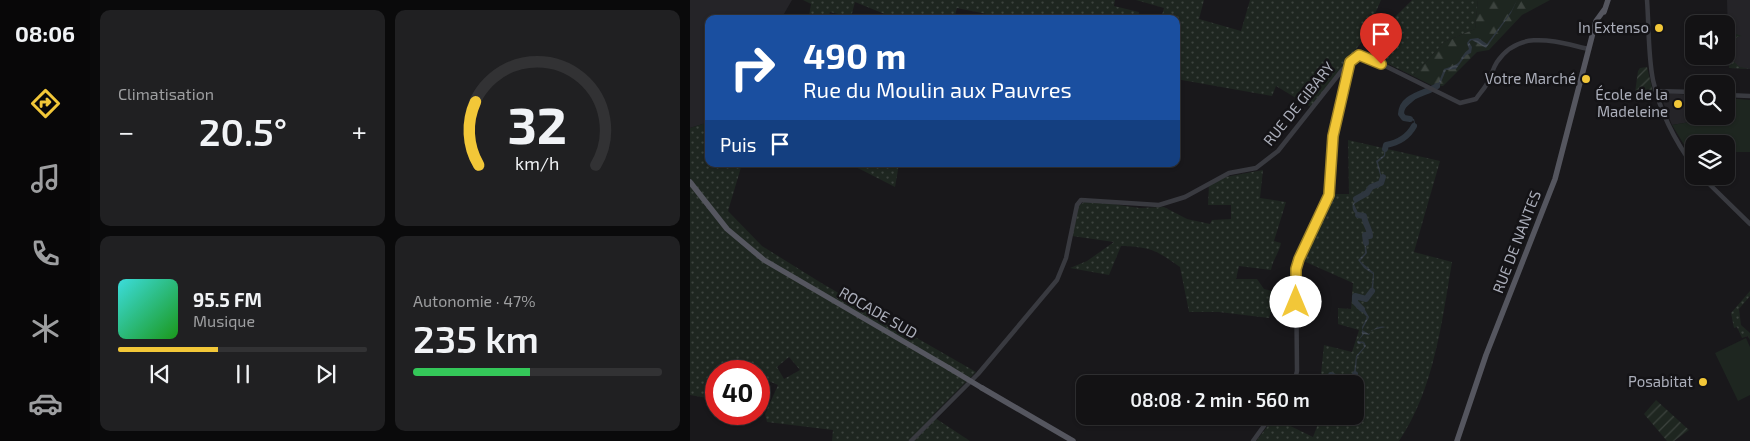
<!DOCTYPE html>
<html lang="fr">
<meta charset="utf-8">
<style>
:root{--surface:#131214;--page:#202022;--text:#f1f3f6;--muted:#9d9ea0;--line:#323234;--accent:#f2c738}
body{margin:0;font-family:"Exo 2",sans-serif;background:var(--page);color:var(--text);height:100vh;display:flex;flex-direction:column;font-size:19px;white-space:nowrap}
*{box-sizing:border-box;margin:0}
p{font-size:16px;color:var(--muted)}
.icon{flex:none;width:28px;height:28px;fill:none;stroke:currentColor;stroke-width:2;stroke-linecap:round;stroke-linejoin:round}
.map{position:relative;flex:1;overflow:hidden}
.drawer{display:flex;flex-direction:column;gap:10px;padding:10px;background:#0a0a0b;width:600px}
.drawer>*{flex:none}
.hud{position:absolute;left:15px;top:15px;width:475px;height:152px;border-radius:10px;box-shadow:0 1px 4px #0004,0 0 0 1px var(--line);background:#1a4fa0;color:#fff;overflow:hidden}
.buttons{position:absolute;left:995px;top:15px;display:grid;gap:10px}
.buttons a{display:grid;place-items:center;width:50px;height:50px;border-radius:10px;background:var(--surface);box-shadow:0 1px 4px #0004,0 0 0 1px var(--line);font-size:25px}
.speed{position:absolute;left:15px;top:360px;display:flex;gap:10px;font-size:25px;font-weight:700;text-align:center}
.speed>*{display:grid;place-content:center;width:65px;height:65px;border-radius:50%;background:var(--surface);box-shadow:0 1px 4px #0004,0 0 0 1px var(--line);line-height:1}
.speed .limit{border:8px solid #d22;background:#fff;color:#111}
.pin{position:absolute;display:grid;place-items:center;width:42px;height:42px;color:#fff;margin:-51px -21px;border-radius:50% 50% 50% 0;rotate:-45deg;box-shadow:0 0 5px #0007}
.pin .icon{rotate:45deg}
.me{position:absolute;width:55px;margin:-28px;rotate:0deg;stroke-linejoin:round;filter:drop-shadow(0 0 4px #0008)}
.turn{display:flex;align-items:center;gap:18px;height:105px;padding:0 15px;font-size:22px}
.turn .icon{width:65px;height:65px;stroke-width:2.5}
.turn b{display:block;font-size:35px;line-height:42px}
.then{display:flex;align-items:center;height:48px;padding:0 15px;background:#0003;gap:10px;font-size:19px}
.big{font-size:38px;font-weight:600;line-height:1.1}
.drawer .card{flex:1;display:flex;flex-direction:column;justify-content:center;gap:8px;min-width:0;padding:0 18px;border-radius:10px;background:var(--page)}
.drawer .dial{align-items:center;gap:0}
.dial svg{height:130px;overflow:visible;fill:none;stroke:var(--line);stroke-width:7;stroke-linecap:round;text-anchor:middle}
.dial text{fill:var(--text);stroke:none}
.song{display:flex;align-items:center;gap:15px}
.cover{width:60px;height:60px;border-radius:8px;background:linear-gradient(135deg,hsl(180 70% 55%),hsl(120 70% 35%))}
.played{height:5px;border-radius:2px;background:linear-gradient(90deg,var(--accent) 40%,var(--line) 40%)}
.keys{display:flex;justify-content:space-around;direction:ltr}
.heat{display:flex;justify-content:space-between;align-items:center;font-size:28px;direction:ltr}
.charge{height:8px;border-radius:4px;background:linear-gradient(90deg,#34c759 47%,var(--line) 0)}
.drawer .tiles{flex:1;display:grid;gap:10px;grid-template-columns:repeat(2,1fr)}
.trip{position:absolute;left:386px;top:375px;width:288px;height:50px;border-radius:10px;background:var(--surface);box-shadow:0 1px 4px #0004,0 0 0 1px var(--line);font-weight:600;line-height:50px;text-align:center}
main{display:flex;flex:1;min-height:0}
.dock{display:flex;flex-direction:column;width:90px;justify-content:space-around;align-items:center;background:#080708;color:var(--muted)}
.dock .icon{width:35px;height:35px}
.dock .on{color:var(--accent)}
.dock b{font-size:22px;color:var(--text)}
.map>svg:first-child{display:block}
</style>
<main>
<nav class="dock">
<b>08:06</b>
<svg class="icon on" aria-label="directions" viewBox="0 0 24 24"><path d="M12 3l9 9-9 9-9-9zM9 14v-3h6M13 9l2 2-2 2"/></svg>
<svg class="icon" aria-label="music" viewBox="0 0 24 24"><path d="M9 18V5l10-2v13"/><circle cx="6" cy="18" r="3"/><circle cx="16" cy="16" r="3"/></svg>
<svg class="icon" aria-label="phone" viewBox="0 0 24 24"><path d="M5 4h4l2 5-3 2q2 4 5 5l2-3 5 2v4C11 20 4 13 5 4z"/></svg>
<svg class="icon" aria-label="climate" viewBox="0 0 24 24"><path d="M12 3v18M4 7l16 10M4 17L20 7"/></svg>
<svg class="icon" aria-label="car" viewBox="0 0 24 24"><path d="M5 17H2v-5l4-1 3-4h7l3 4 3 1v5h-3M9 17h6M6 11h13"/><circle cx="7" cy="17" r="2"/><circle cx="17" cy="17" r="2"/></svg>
</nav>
<section class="drawer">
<div class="tiles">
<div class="card"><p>Climatisation</p>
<div class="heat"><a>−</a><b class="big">20.5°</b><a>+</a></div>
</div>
<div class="card dial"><svg viewBox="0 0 100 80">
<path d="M14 69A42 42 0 1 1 86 69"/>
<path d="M14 69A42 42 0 0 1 12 30" stroke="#f2c738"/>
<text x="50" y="56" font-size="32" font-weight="700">32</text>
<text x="50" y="72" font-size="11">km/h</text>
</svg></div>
<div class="card">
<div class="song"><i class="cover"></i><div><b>95.5 FM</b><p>Musique</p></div></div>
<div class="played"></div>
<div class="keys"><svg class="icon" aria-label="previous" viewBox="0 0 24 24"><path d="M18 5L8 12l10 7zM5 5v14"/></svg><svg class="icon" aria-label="pause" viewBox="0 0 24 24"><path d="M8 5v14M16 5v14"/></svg><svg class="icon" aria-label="next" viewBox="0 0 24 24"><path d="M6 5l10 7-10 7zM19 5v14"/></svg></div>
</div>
<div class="card"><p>Autonomie · 47%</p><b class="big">235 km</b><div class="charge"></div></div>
</div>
</section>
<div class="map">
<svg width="1060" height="441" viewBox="0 0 1060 441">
<defs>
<pattern id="grass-dots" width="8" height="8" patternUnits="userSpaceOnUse" patternTransform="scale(1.25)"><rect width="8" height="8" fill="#1e2620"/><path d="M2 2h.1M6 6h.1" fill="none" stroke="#3c433e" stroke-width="1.8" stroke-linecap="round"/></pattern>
<pattern id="forest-firs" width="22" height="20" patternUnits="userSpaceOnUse" patternTransform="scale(1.25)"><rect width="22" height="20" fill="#1e2620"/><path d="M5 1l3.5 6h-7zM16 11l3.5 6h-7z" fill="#3c433e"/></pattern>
<pattern id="garden-furrows" width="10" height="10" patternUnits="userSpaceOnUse" patternTransform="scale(1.25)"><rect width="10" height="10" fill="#1e2620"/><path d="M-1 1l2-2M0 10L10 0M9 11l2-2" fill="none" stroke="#3c433e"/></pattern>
<pattern id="water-waves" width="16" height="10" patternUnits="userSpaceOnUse" patternTransform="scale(1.25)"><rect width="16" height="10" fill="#2e363f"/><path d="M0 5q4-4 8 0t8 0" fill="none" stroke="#4a5159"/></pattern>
</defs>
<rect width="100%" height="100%" fill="#19181b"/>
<!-- built -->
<path fill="#252428" d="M0,0H102L91,19H19V122L0,128Z
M1037,0H1060V69L1039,68Z
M974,93L1002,95L1000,122L982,125L971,97Z"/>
<!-- grass -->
<path fill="url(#grass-dots)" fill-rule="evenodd" d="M113,0H425L424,6L449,12L448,19H321L267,8L264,19H207L165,2L161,17L140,12L138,19H124L119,16L121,4Z
M446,0H514L509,19L551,31L560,0H691L674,39L621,107L586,86L582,96L486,79V19H471L474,8Z
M722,0H788L785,29L754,42L723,76L684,57L685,45L702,28L698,24Z
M1037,16H1040L1043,33L1052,36L1047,37L1042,50L1043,61L1050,67L1060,69L1039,68Z
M19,122V164H52L38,211L72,246L133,284L286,372L242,416L280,441H142L143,430L77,422L75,414L88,385L69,377V371H55L41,366L38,371H26V394L23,399L0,395V128ZM99,357L110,370L94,379L87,367Z
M658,140L750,161L724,252L762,262C752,321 744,390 709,441H566L584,418L623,437L631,416H665V384H635L636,376L631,374L634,345L662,352L669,330L648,324V308L661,309L663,283L609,259L642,194H659Z
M161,164H209L205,187L164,166Z
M573,170L570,198L596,202L584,241L591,243C589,253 583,259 581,270L549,266L546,279H567L574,289L586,292L579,318L529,312H499L490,267C466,250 461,247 431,246L419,275L380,268L397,261L424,242L382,236L388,206L397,200L449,208L474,207L497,219L520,224L522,220L541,219V205H518L519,185L535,177Z
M1060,291V296L1049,309L1051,325L1060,333V340L1058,336L1052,338L1047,327L1044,328L1041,313Z"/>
<!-- forest -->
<path fill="url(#forest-firs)" d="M788,0H860L832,15L799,50L787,52L753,86L741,85L723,76L754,42L785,29Z"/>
<!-- park -->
<path fill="#1e2620" d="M1002,95H1004V116H1036V98L1060,100V152H1043L1036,155V144H1004V161L982,125L1000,122Z
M1056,338L1060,347V395L1048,401L1025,353Z"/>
<!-- garden -->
<path fill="url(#garden-furrows)" d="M957,67L964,96L944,100L948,71L950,68Z
M966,400L999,430L984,441H977L954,414Z"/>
<!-- water -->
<path fill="url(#water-waves)" d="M827,0L821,13L796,48L782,40L779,42L782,47L781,53L776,55L766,69L756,70L749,87H743L748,84L754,69C777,62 765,61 779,49L777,43L780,39L788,38L797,44L822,10Z
M742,90L740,93L729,94C724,103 716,104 711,115L724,119L725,123C719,139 708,142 696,147L695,156L688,162L693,183L688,188H682L676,196L664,204L669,215H674V224L679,228L682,237L675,238L677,253L670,261L684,273L683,293L678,300L666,299V304L675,310L679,317L672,330L679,334C683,329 689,325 696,327L682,330L679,335L674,334L668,341L674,342L676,346L667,357L665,381L662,384L647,382L641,376L638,384V378L641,375L649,380L663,381L666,356L674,347L673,343L668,344L667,342L672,335V327L677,317L665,304L664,297L676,299L681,294L683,274L674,268L668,260L675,253L674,236L680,237L673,224V217C666,216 661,211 663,203L682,186H688L692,182L686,161L694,155V146C706,141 723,137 724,121L712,117L711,108L730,92Z"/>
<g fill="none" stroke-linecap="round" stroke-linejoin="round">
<!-- river -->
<path stroke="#2e363f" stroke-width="6" d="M720,119L714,118L711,114C712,95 736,94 747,86
M695,149L696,145C707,143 718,137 724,126
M666,199L677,193L681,187L691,183L693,177
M668,215L674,216C675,224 680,229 680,236L675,235L676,243
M672,309L665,302V296L676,299L682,291
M639,384L641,375L651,380L662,382L665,374"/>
<!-- minor -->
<path stroke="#393a40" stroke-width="4.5" d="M957,0C959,26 958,55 963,80C970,112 985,141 1004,167
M966,91L1004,92
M1036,95L1060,96
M1011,176L1060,224
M604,384L607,371L606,269L639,195L643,136L660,62
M221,441L288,374L367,280L376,258L387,205L391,200L469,205L495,197L539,173L566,168L588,151L653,69L669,55L675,56L770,103L786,99C790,93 796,87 799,80C802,74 803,68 807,62C830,28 866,42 899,49
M563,441L581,416"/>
<!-- major -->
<path stroke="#55565f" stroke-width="5.5" d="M914,12L918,0
M0,182L37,229L74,260L259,368
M292,388L383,441
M767,441L796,355L865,179L906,21L914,10"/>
<!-- major-bridge -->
<path stroke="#55565f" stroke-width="5.5" d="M259,368L292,388"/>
</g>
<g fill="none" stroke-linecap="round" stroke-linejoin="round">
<defs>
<path id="route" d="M606,302V269L609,259L639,195L643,136L660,62L669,55L691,64"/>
</defs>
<!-- route casing -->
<use href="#route" stroke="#9d8124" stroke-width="12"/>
<!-- route -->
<use href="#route" stroke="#f2c738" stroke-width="9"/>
</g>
<!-- markers -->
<g fill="#f2c738" stroke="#141316" stroke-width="2">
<circle cx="969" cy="28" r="5"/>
<circle cx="896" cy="79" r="5"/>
<circle cx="988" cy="104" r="5"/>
<circle cx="1013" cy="382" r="5"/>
</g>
<g text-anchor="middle" stroke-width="5" stroke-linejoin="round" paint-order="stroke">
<!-- poi labels -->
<g font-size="15" fill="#abaeba" stroke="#141316" text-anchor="end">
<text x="959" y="33">In Extenso</text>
<text x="886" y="84">Votre Marché</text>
<text x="978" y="100">École de la<tspan x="978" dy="17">Madeleine</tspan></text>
<text x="1003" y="387">Posabitat</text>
</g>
<!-- street labels -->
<g font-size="15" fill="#abaeba" stroke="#141316">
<text transform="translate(609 104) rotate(-51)" y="5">RUE DE GIBARY</text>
<text transform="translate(827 242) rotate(-69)" y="5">RUE DE NANTES</text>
<text transform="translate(188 313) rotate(30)" y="5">ROCADE SUD</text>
</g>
</g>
</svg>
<div class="buttons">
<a><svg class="icon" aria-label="sound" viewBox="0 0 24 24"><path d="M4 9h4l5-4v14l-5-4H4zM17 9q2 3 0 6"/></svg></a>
<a><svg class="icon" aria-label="search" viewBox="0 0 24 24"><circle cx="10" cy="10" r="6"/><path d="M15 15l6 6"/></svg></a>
<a><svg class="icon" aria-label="layers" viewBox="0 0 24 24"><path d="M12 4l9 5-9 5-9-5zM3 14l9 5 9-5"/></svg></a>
</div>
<div class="speed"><div class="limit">40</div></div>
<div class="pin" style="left:691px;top:64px;background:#d93025"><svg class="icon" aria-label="arrive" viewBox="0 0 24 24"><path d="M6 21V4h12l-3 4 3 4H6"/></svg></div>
<svg class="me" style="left:606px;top:302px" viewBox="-20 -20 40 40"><circle r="19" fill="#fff"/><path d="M0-13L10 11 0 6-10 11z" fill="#f2c738"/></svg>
<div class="trip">08:08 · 2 min · 560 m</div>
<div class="hud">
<div class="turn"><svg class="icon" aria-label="right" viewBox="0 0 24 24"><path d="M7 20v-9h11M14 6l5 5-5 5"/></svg><div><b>490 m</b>Rue du Moulin aux Pauvres</div></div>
<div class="then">Puis<svg class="icon" aria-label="arrive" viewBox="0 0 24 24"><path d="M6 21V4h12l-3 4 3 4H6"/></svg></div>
</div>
</div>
</main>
